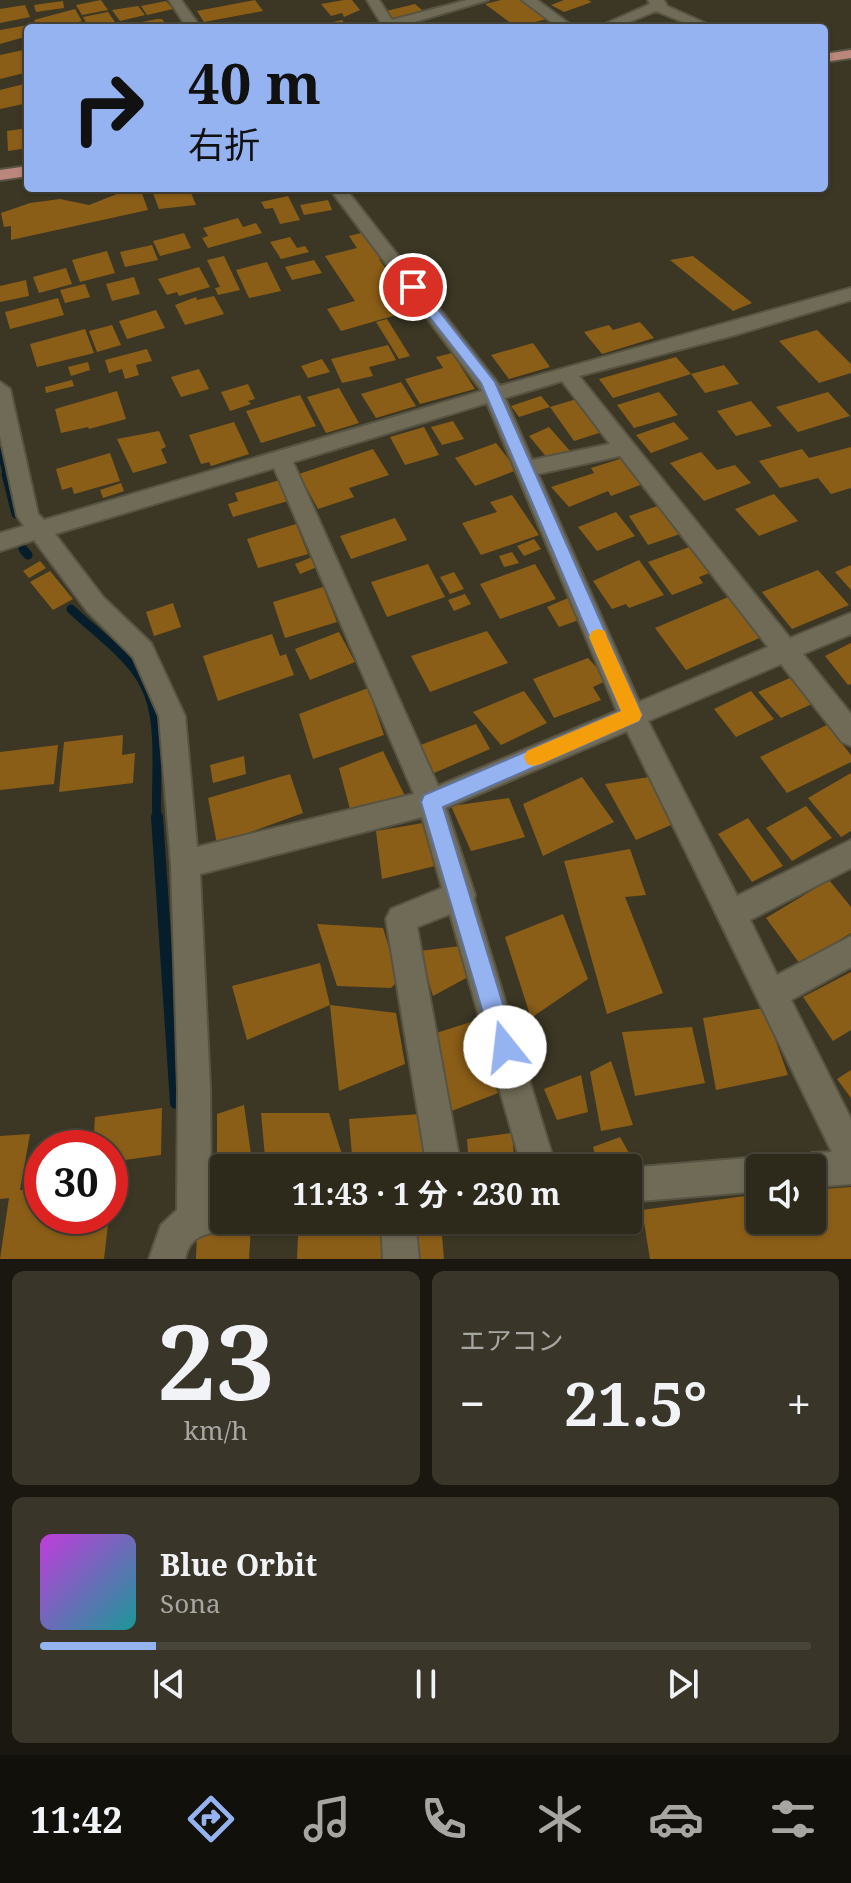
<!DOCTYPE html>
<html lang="ja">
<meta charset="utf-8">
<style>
:root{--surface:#2d291b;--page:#393528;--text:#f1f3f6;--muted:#a7a6a3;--line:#48453a;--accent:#95b2f1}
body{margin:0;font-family:"Noto Serif","Noto Sans JP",serif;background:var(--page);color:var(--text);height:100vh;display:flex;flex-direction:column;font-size:30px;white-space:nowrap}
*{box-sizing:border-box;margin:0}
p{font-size:26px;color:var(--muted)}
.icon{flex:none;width:44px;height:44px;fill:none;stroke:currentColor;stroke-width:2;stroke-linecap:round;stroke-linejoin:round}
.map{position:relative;height:1259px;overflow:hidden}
.details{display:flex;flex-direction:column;gap:12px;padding:12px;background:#19170f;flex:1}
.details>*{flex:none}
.guide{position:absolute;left:24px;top:24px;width:804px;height:168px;border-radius:8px;box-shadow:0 2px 6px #0004,0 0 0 2px var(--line);background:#95b2f1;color:#111;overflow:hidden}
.controls{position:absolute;left:746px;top:1154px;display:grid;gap:16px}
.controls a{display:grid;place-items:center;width:80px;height:80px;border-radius:8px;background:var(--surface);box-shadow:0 2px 6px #0004,0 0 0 2px var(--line);font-size:40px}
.speed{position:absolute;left:24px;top:1130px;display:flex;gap:16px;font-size:40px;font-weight:700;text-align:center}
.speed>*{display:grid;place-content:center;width:104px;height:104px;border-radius:50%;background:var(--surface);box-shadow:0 2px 6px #0004,0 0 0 2px var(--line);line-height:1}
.speed .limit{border:12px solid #d22;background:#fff;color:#111}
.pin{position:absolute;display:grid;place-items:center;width:68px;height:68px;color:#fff;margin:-34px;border:4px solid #fff;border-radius:50%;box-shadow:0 2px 8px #0007}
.me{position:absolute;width:88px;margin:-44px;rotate:344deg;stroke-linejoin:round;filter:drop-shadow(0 0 6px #0008)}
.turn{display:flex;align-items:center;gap:28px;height:168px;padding:0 32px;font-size:36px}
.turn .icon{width:104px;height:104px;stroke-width:2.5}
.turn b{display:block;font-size:56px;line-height:68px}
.big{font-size:60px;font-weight:700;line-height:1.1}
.details .widget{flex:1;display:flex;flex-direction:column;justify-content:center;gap:12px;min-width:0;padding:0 28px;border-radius:12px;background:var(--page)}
.details .dial{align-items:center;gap:0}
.dial b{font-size:104px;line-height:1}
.song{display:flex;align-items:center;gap:24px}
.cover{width:96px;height:96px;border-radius:12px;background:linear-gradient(135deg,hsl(290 70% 55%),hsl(180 70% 35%))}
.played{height:8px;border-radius:4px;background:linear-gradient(90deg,var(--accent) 15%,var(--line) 15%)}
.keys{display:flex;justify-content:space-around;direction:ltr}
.heat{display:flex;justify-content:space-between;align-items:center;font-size:44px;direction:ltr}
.details .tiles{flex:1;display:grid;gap:12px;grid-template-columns:1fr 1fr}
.widget:last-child{grid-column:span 2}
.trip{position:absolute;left:210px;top:1154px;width:432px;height:80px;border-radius:8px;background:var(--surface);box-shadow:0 2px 6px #0004,0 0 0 2px var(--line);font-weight:700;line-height:80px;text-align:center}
.menu{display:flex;height:128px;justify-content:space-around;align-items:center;background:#12100b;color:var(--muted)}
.menu .icon{width:56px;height:56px}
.menu .on{color:var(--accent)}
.menu b{font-size:36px;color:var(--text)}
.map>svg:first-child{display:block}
</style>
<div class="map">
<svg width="851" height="1259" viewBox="0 0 851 1259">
<rect width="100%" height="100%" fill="#3c3724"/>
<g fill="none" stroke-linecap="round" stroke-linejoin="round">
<!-- stream-far2 -->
<path stroke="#061d2b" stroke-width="7" d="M0,450L7,476"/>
<!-- stream-far1 -->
<path stroke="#061d2b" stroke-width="9" d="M6,474L16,514
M23,549L28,555
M71,609C93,630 120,649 138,674C166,713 154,774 157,819"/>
<!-- stream -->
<path stroke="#061d2b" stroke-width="12" d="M157,817L176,1103"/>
</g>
<!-- building -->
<path fill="#8b5e17" d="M101,0L108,10L82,15L76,5Z
M255,0L263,11L204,22L197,11Z
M344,0H352L360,10L344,17L342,13L331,16L321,4Z
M501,0H520L547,19L516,27L485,4Z
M564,0H588L592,2L564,12L551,5Z
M63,1L64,8L36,12L34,5Z
M166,1L173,9L147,15L141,6Z
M415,4L423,11L393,18L386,11Z
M25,5L30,17L0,23V9Z
M138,6L145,15L120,21L112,10Z
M75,9L82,21L55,28H38L34,20Z
M108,12L115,22L89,28L83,17Z
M157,19H162L169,28H134L132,24Z
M342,20L348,27L312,28V27Z
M34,24L36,28H28V36L0,44V30Z
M28,49V72L0,79V55Z
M28,83V103L0,109V90Z
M28,128V148L8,151L7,131Z
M132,188H140L148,210L11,240V226L4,227L1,213L30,203L60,199L89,205Z
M151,188H189L196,205L159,209Z
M288,196L300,220L280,224L273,208L265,209L261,202Z
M328,200L332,210L304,215L300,205Z
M238,218L243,227L256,223L262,233L208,248L202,238L208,236L203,228Z
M369,231L387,257L379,259L414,310L341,331L327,309L355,301L325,256L357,248L349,236Z
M184,233L191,248L160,256L153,241Z
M290,237L297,248L305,246L309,252L281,259L270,242Z
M152,245L158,260L125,267L120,252Z
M107,251L115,273L80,282L72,260Z
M224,256L240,290L218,295L215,288L220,287L207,260Z
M693,256L752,303L733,311L670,260Z
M314,260L322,273L292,280L285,267Z
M267,262L281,291L249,298L236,270Z
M199,267L210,287L179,296L177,292L167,295L158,279Z
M66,268L72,284L39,293L33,277Z
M134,277L140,294L112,301L106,284Z
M26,280L29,296L0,302V286Z
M85,284L90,297L65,303L60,290Z
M214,296L224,314L185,325L175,305L196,297L197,300Z
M58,298L64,315L10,329L5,312Z
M156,310L165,328L127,339L119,321Z
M387,319L410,356L399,359L376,322Z
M640,322L654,338L602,354L584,332L609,325L613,330Z
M112,325L121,345L97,352L89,331Z
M85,329L94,353L37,367L30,344Z
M817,330L851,364V373L819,383L779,341Z
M533,343L550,367L509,379L491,355Z
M388,345L396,360L369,367L373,376L342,383L331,359Z
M147,349L152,361L136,365L139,375L125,379L122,369L109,373L105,360Z
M452,353L475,389L420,404L405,379L443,368L436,357Z
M676,357L691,374L613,398L599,379Z
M322,359L330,372L308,378L301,366Z
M88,362L90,370L71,376L68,367Z
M724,365L739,384L705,393L691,374Z
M199,369L209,389L181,397L171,377Z
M72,380L74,386L46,393L45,387Z
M401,382L416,406L376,418L361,394Z
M248,384L255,399L248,401L251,404L230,411L221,392Z
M339,388L359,423L326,433L307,397Z
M117,391L126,419L89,429L88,427L61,433L55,409Z
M659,392L678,415L634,428L617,405Z
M828,392L850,416L798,432L776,407Z
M300,395L316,426L261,443L246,411Z
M541,396L550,407L519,417L511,406Z
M577,399L602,432L574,441L550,407Z
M751,401L772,426L736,436L717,411Z
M453,421L464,439L442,445L431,427Z
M234,422L249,454L211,466L209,462L201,464L189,435Z
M674,422L689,439L651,453L636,435Z
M424,427L439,455L405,465L390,437Z
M549,427L570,451L549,460L529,436Z
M159,431L166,447L161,449L167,463L133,473L117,439Z
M496,443L517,470L475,486L455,458Z
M851,447V488L831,494L818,478L780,488L759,461L802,449L809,458Z
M373,449L389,475L349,488L354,497L318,509L299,474Z
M701,452L717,470L735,465L751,483L704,501L670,463Z
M110,453L120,481L74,494L72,487L62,490L56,469Z
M623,458L643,484L611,496L608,491L569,507L551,487L594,473L591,468Z
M280,480L288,501L233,517L228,504L238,501L235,493Z
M121,483L124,491L103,498L100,490Z
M774,494L798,521L759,536L735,509Z
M512,495L539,535L481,555L462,523L497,512L490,502Z
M660,505L683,533L648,545L629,516Z
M616,512L635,536L597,551L578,527Z
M395,518L407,540L351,559L340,536Z
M296,524L308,554L258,568L247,539Z
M534,539L541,549L524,556L517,546Z
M692,546L712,572L699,577L703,583L672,595L648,562Z
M512,552L519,563L504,567L499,556Z
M312,557L317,567L300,574L295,564Z
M639,560L664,595L629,608L626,604L612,609L593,581Z
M40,561L46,568L29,578L23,571Z
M428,564L445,597L387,617L371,582Z
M535,564L556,599L500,619L480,584Z
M851,565V590L835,572Z
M818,570L849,605L792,629L762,592Z
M50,571L73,599L53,610L30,582Z
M454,572L464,589L450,594L440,577Z
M323,587L337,622L285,638L273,602Z
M465,594L471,604L454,611L448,600Z
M733,595L766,635L686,670L655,628Z
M568,598L582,619L559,627L547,607Z
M173,603L181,627L154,636L146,612Z
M487,631L508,663L430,692L411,656Z
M339,632L355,662L310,680L295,649Z
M272,634L280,656L286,654L294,675L218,701L203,656Z
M851,643V684L848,685L825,656Z
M588,658L608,680L593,687L601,700L554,718L533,679Z
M790,678L812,704L781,718L758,692Z
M368,688L384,735L313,759L299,714Z
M524,691L547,723L501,745L473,712Z
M751,691L774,719L736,737L714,709Z
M476,724L490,749L434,773L418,746Z
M827,725L851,755V762L787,793L760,757Z
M123,735L122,755L135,753L133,783L59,792L64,742Z
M58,745L54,784L0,790V752Z
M383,751L405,796L351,813L339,768Z
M244,756L246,774L213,783L210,765Z
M851,773V831L841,837L808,798Z
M290,774L303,813L217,844L208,798Z
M582,777L614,822L543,856L523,804Z
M649,777L678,822L636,840L605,784Z
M509,798L525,837L471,851L451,806Z
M806,806L832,838L792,861L766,828Z
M748,818L783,866L752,882L718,834Z
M423,823L439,865L382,879L376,831Z
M630,849L646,895L625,897L663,993L607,1014L564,861Z
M829,880L851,907V933L800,964L766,918Z
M563,914L588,979L531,1018L505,937Z
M317,924L383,928L399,980L391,988L337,986Z
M461,946L468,977L433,996L419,951Z
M320,963L330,1005L247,1040L232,986Z
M851,972V1030L833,1041L803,997Z
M330,1005L396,1013L405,1064L339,1091Z
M764,1008L788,1075L716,1090L703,1018Z
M474,1021L498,1093L449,1112L433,1034Z
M692,1027L705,1083L635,1096L622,1032Z
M611,1061L633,1125L601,1131L590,1072Z
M851,1070V1098L837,1079Z
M581,1075L588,1112L557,1120L544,1089Z
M244,1105L253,1168H224V1187L217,1189V1114Z
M162,1108L161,1155L110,1162V1148H93L95,1117Z
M261,1113H329L344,1161L318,1168H266Z
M421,1114L428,1168H353L349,1119Z
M512,1133L515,1168H469L467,1139Z
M30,1134L20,1190L42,1188V1216H109L104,1259H0L9,1198L0,1199V1136Z
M620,1137L633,1160L617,1168H599L593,1147Z
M851,1187V1259H650L642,1210L760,1194V1220H812V1190Z
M441,1224L444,1259H417L415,1226Z
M251,1225L249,1259H196L197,1233Z
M384,1231L385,1259H297L298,1236Z"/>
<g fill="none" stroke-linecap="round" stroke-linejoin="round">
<defs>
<path id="minor" d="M169,0H181L201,28H187Z
M367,0H379L392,20L467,0H488L401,26L403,28H384Z
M522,0H537L575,28H559Z
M648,0H664L667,6L716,28H697L656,11L615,28H596L650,4Z
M329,188H345L500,386L851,288V300L735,335L579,376L790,638L851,613V634L803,654L851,714V746L842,742L781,664L648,721L737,896L851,840V868L750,920L777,975L851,936V967L791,1000L851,1119V1184L812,1187V1168H796L800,1158L812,1153L832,1152L627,731L446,808L475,895L474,899L556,1168H522L450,914L417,927L461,1168H427L386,919L391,909L442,888L422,817L200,874L210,1089L211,1198L224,1197V1220H239L236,1226C214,1235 190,1230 185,1259H149L161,1225L177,1210L178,1089L171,864L159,716L133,657L87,611L34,540L0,551V533L24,526L17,516L0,436V382L10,389L38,514L44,520L482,391ZM562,381L610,444L532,460L505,398ZM487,403L617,711L438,786L293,462ZM620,456L768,647L639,702L538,474ZM274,468L414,794L197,847L185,716L151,643L103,597L55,534Z
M760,1157L772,1162L774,1168H760V1191L628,1202V1168Z
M381,1220H415L419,1259H383Z"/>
<path id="major" d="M851,50V58L824,62V54Z
M28,166V176L0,180V170Z"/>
</defs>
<!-- minor casing -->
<use href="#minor" stroke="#585443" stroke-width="4"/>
<!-- major casing -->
<use href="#major" stroke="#585443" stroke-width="4"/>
<!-- minor -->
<use href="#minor" fill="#706b56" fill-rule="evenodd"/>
<!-- major -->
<use href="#major" fill="#bb867b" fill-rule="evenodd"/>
</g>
<!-- route -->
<path fill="#95b2f1" stroke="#61749d" stroke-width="2" d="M413,282L418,284L495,382L642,715L639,721L443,807L516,1047L513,1055L505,1058L496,1055L493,1047L421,802L424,795L621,711L481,383L406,287Z"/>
<!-- slow -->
<path fill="#f59e0b" d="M598,629L605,631L607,637L642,715L639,721L541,764L534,766L527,764L524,757L527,751L621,711L589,637L592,631Z"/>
</svg>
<div class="controls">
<a><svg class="icon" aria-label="sound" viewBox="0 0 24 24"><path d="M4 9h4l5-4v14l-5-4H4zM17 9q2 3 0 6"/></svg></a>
</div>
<div class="speed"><div class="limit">30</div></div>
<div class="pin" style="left:413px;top:287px;background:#d93025"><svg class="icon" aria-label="arrive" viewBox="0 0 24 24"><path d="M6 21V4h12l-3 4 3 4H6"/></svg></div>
<svg class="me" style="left:505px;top:1047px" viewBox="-20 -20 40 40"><circle r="19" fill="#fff"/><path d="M0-13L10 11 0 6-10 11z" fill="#95b2f1"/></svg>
<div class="trip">11:43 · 1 分 · 230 m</div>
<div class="guide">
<div class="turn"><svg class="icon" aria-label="right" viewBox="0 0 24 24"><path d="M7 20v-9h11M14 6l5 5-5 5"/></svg><div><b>40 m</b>右折</div></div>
</div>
</div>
<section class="details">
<div class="tiles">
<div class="widget dial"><b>23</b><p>km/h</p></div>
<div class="widget"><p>エアコン</p>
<div class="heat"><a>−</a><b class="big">21.5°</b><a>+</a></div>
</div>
<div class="widget">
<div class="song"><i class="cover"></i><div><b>Blue Orbit</b><p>Sona</p></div></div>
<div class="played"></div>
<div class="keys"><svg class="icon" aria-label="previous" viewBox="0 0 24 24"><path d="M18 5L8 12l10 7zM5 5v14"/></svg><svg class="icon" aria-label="pause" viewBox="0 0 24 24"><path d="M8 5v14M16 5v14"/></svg><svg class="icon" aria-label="next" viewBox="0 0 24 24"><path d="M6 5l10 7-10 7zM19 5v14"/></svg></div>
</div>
</div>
</section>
<nav class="menu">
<b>11:42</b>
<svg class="icon on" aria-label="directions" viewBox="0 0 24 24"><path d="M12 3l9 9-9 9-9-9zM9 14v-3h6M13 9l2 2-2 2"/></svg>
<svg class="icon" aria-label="music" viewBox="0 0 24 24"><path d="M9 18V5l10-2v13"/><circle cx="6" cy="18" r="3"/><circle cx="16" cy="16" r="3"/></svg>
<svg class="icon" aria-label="phone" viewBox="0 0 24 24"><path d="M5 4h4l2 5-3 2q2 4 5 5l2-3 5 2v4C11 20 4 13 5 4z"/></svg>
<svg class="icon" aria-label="climate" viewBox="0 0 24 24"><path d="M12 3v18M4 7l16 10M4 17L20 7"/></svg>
<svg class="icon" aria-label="car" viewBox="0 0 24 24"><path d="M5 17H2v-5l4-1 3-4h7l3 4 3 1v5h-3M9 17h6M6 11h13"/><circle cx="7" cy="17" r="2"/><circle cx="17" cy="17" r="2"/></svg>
<svg class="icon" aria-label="filters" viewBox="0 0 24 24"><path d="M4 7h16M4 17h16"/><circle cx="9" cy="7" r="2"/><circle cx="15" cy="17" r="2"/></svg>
</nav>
